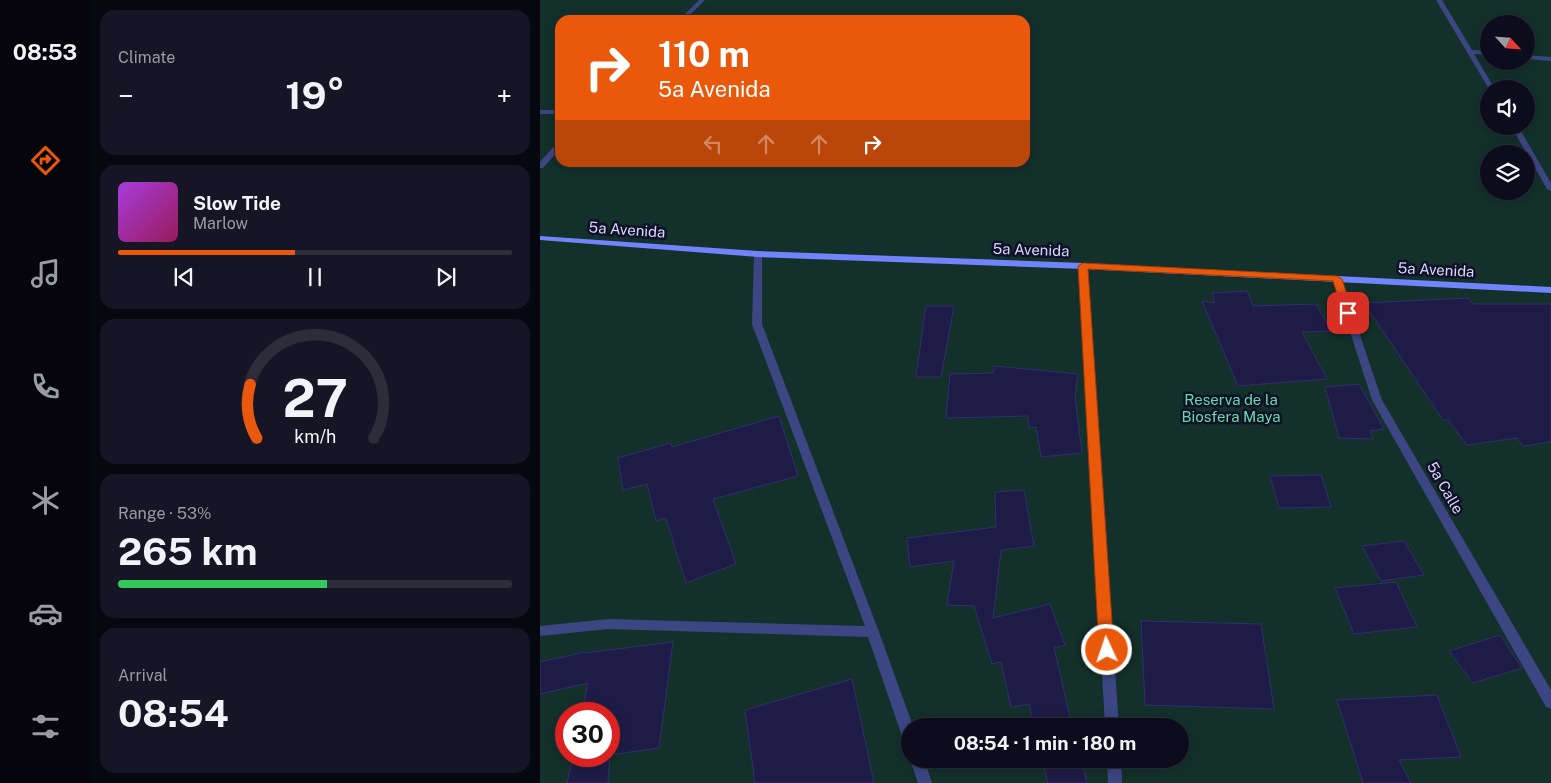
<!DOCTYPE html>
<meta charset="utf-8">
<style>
:root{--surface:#0c0c1c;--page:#151525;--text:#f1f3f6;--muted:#9a9ba3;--line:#2c2c3b;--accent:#ea580c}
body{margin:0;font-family:"Public Sans",sans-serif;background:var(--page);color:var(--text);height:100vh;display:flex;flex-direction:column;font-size:19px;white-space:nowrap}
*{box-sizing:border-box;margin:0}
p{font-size:16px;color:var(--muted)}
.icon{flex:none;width:28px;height:28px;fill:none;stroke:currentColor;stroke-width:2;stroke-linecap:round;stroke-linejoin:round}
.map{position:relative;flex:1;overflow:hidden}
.sheet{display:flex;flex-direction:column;gap:10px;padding:10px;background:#07070f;width:450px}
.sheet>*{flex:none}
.hud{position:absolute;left:15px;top:15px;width:475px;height:152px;border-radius:15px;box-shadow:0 2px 12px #0003,0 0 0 1px var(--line);background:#ea580c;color:#fff;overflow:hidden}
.needle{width:32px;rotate:116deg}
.buttons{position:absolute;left:940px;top:15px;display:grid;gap:10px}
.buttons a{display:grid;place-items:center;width:55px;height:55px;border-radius:50%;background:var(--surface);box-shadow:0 2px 12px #0003,0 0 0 1px var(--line);font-size:25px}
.speed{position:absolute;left:15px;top:702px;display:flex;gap:10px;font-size:25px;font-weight:700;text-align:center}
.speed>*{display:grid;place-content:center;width:65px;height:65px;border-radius:50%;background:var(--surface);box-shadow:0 2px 12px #0003,0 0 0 1px var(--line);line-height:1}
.speed .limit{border:8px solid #d22;background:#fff;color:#111}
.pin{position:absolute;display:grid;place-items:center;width:42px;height:42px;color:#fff;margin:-21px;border-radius:10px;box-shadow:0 2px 8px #0006}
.me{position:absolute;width:55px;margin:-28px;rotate:357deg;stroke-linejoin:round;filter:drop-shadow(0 0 4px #0008)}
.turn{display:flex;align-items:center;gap:18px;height:105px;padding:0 20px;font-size:22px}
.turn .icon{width:65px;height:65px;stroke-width:2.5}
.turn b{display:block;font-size:35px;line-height:42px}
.lanes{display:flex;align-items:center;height:48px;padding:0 20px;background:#0003;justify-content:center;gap:25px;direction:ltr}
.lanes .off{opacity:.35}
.big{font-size:38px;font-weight:700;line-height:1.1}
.sheet .tile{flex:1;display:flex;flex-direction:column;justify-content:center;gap:8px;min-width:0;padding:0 18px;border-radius:15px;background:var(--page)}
.sheet .dial{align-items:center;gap:0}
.dial svg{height:130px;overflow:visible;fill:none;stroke:var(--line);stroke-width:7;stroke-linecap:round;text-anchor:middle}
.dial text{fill:var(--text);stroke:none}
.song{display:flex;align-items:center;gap:15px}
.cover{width:60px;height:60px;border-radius:8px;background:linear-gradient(135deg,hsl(280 70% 55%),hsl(330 70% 35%))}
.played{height:5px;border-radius:2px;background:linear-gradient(90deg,var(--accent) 45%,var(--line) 45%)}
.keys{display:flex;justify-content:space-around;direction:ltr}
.heat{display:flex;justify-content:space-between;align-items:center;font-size:28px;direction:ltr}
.charge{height:8px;border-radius:4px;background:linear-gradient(90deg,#34c759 53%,var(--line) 0)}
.trip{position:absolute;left:361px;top:718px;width:288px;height:50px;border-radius:25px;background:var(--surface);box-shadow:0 2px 12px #0003,0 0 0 1px var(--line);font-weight:700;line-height:50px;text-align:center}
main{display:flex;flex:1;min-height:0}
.tabs{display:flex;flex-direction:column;width:90px;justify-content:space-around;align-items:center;background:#05050b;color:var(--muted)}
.tabs .icon{width:35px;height:35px}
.tabs .current{color:var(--accent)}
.tabs b{font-size:22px;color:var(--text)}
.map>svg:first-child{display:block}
</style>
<main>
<nav class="tabs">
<b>08:53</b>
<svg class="icon current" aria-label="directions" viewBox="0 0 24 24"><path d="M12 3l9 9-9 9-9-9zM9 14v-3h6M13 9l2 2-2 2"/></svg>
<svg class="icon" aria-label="music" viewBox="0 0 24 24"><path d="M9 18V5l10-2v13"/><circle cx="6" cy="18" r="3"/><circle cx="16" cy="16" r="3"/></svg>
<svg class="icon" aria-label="phone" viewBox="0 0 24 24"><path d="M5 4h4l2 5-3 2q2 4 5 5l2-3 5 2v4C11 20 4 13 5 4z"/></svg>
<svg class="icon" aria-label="climate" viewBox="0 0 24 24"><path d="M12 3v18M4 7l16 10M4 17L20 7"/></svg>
<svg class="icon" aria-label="car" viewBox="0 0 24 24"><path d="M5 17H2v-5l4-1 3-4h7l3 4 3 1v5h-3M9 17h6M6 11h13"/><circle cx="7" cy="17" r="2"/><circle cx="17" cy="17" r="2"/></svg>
<svg class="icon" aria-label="filters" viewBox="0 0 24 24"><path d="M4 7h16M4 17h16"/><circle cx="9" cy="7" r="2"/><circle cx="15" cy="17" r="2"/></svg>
</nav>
<section class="sheet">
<div class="tile"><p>Climate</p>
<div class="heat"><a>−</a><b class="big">19°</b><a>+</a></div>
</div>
<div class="tile">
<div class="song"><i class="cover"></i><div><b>Slow Tide</b><p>Marlow</p></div></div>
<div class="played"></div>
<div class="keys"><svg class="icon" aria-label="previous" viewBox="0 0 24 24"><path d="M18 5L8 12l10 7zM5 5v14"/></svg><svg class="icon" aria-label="pause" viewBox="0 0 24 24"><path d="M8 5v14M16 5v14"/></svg><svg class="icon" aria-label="next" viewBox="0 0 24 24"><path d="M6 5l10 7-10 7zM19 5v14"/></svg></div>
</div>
<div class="tile dial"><svg viewBox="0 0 100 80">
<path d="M14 69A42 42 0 1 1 86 69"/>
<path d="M14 69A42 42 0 0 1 10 36" stroke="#ea580c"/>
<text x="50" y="56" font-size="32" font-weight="700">27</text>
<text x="50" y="72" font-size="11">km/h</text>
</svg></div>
<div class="tile"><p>Range · 53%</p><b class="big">265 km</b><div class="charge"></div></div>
<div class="tile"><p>Arrival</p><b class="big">08:54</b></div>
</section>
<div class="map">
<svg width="1011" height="783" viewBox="0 0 1011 783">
<rect width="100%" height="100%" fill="#101026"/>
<!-- green -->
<path fill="#13302a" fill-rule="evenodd" d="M0,0H1011V783H0ZM20,20H485V162H20ZM949,24H986V61H949ZM949,89H986V126H949ZM949,154H986V191H949ZM26,714H69V756H26ZM370,726H640V759H370Z"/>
<!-- building -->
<path fill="#1e1c46" stroke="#312f71" d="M707,291L713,306L776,304L791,331L762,332L787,379L698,386L662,301L675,303L672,293Z
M928,298L933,304H1011V442L983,446L977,438L927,445L908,420H903L824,303Z
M386,306H414L401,377H376Z
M455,366L538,374L535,398L542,453L501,457L496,427L489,428L488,416L406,418L410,374L453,373Z
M819,384L844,429L830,431L833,439L799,438L785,387Z
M239,416L258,476L173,499L196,564L146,583L126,518L116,521L107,484L83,490L78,458L131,443L132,447Z
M781,475L791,507L739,508L730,476Z
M484,490L494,546L461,550L453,618L510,604L525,645L514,648L532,726H494L489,704L471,707L461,662L452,664L434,606L407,605L414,561L370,567L367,538L456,527L455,492Z
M864,541L884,575L841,581L822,546Z
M856,582L877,627L814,634L795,588Z
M601,621L721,624L734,709L605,705Z
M960,635L982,668L933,683L909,651Z
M133,642L119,748L70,755L68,783H27L33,756H69V714H42L48,683L0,694V662L45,652V653Z
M312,679L334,783H215L205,710Z
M897,695L921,757L859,760L871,783H823L797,700Z
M502,759H541L547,783H508Z"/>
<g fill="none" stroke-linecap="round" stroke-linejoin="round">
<!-- street -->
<path fill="#3c4683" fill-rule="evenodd" d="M159,0H165L145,20H139Z
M896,0H902L932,50L949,51V55L934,54L955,89H949Z
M986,55L1011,57V61L986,59Z
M0,110H20V114H0Z
M971,126H978L1011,183V191L1007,189Z
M17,143H20V149L3,168H0V162Z
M218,251L222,254V324L339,632L373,726H370V745L365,744L363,739L328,637L68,629L0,636V626L68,619L325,626L212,324L214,254Z
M543,263L547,266L579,726H565L539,266Z
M797,276L801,279L842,400L1011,690V709L1006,707L832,400L793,279Z
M370,759H384L392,783H378Z
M567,759H581L582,783H568Z"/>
<!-- secondary -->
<path fill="#7084fb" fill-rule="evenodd" d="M0,236L218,251L543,263L1011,287V293L543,269L218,257L0,240Z"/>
</g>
<!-- route -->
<path fill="#ea580c" stroke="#983908" d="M543,263L797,276L802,279L813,313L808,316L803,313L793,281L548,269L574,650L572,654L567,656L562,654L559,650L538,266Z"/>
<g text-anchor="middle" stroke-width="5" stroke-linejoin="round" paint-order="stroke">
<!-- street labels -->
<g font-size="15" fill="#d6d8fe" stroke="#101026">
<text transform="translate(87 230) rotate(4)" y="5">5a Avenida</text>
<text transform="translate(491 250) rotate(2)" y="5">5a Avenida</text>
<text transform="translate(896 270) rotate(3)" y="5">5a Avenida</text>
<text transform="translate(905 488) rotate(60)" y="5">5a Calle</text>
</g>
<!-- park labels -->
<g font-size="15" fill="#63dca9" stroke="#101026">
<text x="691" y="405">Reserva de la<tspan x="691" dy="17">Biosfera Maya</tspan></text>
</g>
</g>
</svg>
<div class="buttons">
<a><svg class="needle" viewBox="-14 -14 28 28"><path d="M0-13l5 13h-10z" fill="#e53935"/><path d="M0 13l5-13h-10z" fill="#9a9ba3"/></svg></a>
<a><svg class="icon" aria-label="sound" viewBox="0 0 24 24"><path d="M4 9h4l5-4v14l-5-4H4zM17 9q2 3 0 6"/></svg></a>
<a><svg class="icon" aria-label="layers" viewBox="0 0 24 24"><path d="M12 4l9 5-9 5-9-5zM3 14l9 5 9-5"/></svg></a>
</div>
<div class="speed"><div class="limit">30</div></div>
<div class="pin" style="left:808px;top:313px;background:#d93025"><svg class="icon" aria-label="arrive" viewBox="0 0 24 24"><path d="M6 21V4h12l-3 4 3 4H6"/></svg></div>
<svg class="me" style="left:567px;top:650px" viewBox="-20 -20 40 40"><circle r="17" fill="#ea580c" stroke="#fff" stroke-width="3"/><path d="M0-11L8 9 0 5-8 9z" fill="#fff"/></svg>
<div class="trip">08:54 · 1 min · 180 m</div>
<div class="hud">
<div class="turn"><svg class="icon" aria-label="right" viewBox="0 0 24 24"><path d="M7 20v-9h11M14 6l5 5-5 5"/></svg><div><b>110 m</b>5a Avenida</div></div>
<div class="lanes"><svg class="icon off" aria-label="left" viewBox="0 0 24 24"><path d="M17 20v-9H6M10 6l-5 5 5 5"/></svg><svg class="icon off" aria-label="ahead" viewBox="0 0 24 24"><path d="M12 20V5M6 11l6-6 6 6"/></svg><svg class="icon off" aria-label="ahead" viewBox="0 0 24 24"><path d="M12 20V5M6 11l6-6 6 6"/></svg><svg class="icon" aria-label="right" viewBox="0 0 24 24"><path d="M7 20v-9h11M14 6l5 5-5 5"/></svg></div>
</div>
</div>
</main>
